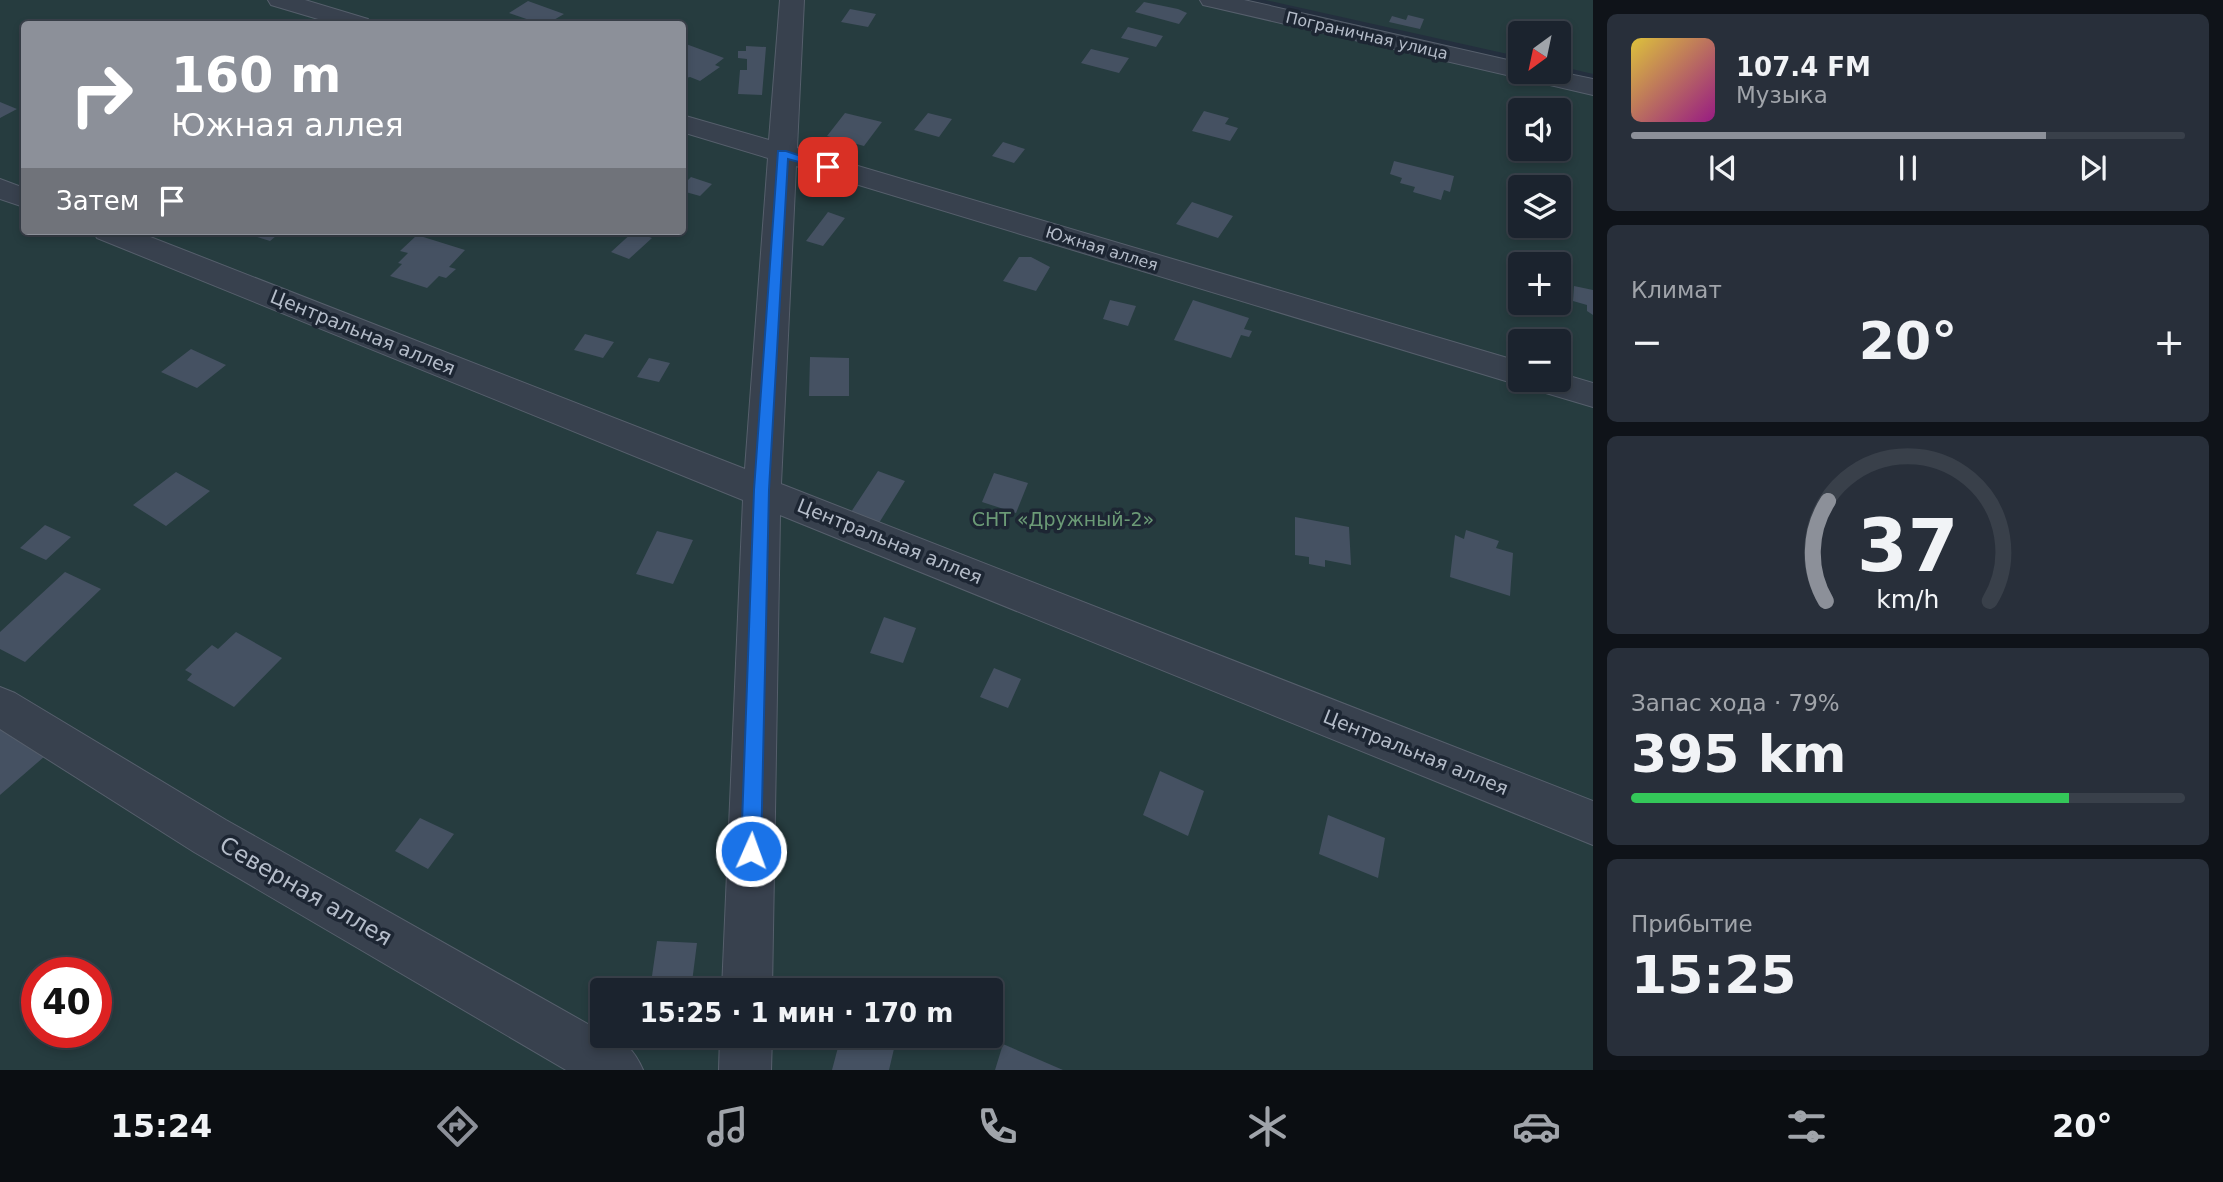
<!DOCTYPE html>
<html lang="ru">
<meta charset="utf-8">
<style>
:root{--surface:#1b232e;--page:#282f3a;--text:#f1f3f6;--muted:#a0a4aa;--line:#39404a;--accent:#8c9099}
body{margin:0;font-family:"DejaVu Sans",sans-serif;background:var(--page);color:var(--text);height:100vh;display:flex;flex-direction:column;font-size:26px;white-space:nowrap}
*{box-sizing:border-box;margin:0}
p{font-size:23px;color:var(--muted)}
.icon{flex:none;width:38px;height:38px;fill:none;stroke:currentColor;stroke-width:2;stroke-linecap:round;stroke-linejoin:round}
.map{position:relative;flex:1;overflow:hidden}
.side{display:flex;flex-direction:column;gap:14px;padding:14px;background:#0f1319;width:630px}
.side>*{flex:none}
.hud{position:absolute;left:21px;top:21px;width:665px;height:214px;border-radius:7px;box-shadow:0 4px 10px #0003,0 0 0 2px var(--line);background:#8c9099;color:#fff;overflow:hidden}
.needle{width:46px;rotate:213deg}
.tools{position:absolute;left:1508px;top:21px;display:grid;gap:14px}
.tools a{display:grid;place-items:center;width:63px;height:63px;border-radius:7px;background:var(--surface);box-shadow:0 4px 10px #0003,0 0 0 2px var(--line);font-size:35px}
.speed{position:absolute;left:21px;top:957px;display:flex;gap:14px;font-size:35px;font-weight:700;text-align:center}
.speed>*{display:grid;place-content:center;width:91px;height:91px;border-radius:50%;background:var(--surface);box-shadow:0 4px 10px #0003,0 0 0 2px var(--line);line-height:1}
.speed .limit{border:10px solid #d22;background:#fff;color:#111}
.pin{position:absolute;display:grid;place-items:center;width:60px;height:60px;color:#fff;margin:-30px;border-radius:14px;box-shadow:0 4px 10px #0006}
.me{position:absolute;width:77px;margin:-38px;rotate:2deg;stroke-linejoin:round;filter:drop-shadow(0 0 5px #0008)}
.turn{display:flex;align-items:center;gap:24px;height:147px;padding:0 35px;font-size:32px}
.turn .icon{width:91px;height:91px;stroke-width:2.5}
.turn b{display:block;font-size:49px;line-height:60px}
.then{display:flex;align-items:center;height:66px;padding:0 35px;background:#0003;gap:14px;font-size:26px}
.big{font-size:52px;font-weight:600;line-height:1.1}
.side .card{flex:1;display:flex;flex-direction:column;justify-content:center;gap:10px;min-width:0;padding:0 24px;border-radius:10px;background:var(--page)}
.side .dial{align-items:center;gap:0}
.dial svg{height:182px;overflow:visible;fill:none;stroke:var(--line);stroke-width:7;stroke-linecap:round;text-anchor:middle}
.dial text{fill:var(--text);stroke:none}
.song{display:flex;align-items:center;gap:21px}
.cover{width:84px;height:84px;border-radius:10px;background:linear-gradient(135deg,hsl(50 70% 55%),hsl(310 70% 35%))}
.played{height:7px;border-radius:4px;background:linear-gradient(90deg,var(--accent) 75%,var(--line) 75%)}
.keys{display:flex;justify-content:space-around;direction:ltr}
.heat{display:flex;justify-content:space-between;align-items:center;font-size:38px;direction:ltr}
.charge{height:10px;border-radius:5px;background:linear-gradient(90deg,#34c759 79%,var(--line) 0)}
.trip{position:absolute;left:590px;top:978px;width:413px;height:70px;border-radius:7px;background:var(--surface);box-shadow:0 4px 10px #0003,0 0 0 2px var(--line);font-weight:600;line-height:70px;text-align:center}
.dock{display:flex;height:112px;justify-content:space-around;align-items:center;background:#0b0e12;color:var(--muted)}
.dock .icon{width:49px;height:49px}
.dock .active{color:var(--accent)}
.dock b{font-size:32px;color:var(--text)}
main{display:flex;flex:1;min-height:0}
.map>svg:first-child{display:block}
</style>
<main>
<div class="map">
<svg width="1593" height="1070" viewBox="0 0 1593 1070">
<rect width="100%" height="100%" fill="#242f3e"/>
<!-- green -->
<path fill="#263c3f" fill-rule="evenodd" d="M0,0H1212L1593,87V1070H0ZM24,24H682V231H24ZM1521,110H1559V149H1521ZM1521,187H1559V226H1521ZM1521,264H1559V303H1521ZM1521,341H1559V380H1521ZM37,973H96V1032H37ZM602,990H990V1036H602Z
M1265,0H1593V74L1559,66V33H1521V57Z"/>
<!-- building -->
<path fill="#455162" d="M528,1L564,14L547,24H541L509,13Z
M1144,2L1178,9L1187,13L1179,24L1135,12Z
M850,9L876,14L868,27L841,22Z
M1408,15L1424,19L1420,29L1389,22L1392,16L1406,20Z
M1128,27L1163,36L1156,47L1121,38Z
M686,44L724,58L715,65L720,67L700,81L690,77L682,79V65L688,61L682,59V46Z
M746,46L766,47L762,95L738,94L740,70H747V59L738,58V51H746Z
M1091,49L1129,58L1119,73L1081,63Z
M0,102L17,109L0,118Z
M1204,111L1229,118L1225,124L1238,128L1230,141L1192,131Z
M845,113L882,122L864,146L827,136Z
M928,113L952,119L939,137L914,130Z
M1003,142L1025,149L1014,163L992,156Z
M1394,161L1454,176L1450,192L1444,190L1441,200L1413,192L1415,187L1400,183L1402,178L1390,174Z
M691,177L712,184L700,196L682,191V186Z
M1192,202L1233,216L1218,238L1176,224Z
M828,212L845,218L823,246L806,241Z
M248,231H282L270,241L245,233Z
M634,231L652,238L629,259L611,252Z
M417,235L465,250L449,267L456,269L446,278L439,276L427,288L390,276L402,264L398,263L408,253L400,251Z
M1019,257H1031L1050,267L1036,291L1003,281Z
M1574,286L1593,290V315L1587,311V305L1573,301Z
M1110,300L1136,306L1128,326L1103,319Z
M1193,300L1249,318L1244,329L1252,331L1249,337L1241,335L1231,358L1174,340Z
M585,334L614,342L603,358L574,350Z
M191,349L226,365L197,388L161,372Z
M810,357L849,358V396H809Z
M649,358L670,363L659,382L637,377Z
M878,471L905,481L879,523L851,512Z
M176,472L210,491L166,526L133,505Z
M994,473L1028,483L1016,513L982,502Z
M1295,517L1349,527L1351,565L1325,560V567L1309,564V557L1295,555Z
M45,525L71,537L46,560L20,548Z
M1466,530L1499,541L1496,548L1513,553L1510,596L1450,577L1455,535L1464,539Z
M657,531L693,540L673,584L636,574Z
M65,572L101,589L25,662L0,649V632Z
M884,617L916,628L903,663L870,653Z
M236,632L282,658L234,707L187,680L192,674L185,670L212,645L218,649Z
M994,668L1021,679L1008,708L980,697Z
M0,725L45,756L0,795Z
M1160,771L1204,791L1188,836L1143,815Z
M1328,815L1385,838L1378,878L1319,854Z
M420,818L454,834L428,869L395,851Z
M657,941L697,943L691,990H650Z
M841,1036H897L889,1070H832Z
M1003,1044L1063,1070H995Z"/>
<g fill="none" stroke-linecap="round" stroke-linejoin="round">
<defs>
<path id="minor" d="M268,0H305L368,19L371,24H335L271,5Z
M780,0H804L797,148L1521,362V380H1559V373L1593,383V407L1529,388L1526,384L1521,386L1509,382L796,166L781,484L1593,801V845L780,515L772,990H722L743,500L97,238L93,231H135L745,469L768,158L682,132V115L769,140Z
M1200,0H1244L1521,63V72H1559L1593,79V95L1212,7L1203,5Z
M0,179L24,188V207L0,199Z
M0,687L15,693L226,820L602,1032V1036C623,1036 636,1053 643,1070H566L194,852L0,729Z
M720,1036H772L771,1070H719Z"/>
</defs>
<!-- minor casing -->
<use href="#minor" stroke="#565f6c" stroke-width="2"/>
<!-- minor -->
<use href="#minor" fill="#38414e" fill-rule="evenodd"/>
</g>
<!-- route -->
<path fill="#1a73e8" stroke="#114b97" stroke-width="2" d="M778,151H786L834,167L828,170L788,159L769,490L761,851L758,858L751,861L744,858L741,851L754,490Z"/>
<g text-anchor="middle" stroke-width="7" stroke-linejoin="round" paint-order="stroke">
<!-- far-street labels -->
<g font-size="16" fill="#b4bcc9" stroke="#1d2633">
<text transform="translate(1367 35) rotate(13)" y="6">Пограничная улица</text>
<text transform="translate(1102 248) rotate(17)" y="6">Южная аллея</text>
</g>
<!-- street labels -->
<g font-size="19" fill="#b4bcc9" stroke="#1d2633">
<text transform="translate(363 332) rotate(22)" y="7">Центральная аллея</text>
<text transform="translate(890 541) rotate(22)" y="7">Центральная аллея</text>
<text transform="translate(1416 752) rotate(22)" y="7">Центральная аллея</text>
</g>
<!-- park labels -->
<g font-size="19" fill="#6b9a76" stroke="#1d2633">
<text x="1063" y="526">СНТ «Дружный-2»</text>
</g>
<!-- near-street labels -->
<g font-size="23" fill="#b4bcc9" stroke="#1d2633">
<text transform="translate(306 891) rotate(30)" y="8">Северная аллея</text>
</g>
</g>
</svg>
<div class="tools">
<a><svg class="needle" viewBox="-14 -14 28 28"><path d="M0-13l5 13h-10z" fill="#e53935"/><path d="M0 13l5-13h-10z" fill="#a0a4aa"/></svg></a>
<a><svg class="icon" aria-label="sound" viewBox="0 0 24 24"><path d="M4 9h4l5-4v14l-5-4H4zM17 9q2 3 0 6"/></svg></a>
<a><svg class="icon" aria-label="layers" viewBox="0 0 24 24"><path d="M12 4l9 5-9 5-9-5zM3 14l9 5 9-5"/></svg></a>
<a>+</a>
<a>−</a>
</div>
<div class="speed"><div class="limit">40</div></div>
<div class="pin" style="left:828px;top:167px;background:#d93025"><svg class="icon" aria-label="arrive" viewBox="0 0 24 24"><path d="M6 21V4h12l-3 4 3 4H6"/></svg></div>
<svg class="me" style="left:751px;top:851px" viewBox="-20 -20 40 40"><circle r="17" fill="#1a73e8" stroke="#fff" stroke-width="3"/><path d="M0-11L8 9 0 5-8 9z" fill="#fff"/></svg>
<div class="trip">15:25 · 1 мин · 170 m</div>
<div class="hud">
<div class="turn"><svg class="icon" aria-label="right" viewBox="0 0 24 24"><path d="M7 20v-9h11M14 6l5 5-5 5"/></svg><div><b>160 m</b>Южная аллея</div></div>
<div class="then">Затем<svg class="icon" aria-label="arrive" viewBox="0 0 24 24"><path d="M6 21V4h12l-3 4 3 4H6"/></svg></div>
</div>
</div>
<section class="side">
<div class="card">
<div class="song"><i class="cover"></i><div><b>107.4 FM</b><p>Музыка</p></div></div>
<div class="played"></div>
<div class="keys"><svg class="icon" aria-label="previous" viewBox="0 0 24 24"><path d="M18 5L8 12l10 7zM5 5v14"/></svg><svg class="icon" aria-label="pause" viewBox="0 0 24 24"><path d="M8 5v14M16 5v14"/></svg><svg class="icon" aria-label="next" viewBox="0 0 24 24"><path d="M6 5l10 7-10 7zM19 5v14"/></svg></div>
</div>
<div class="card"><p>Климат</p>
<div class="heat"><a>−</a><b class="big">20°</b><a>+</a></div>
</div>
<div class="card dial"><svg viewBox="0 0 100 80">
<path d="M14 69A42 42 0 1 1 86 69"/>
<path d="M14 69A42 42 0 0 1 15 25" stroke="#8c9099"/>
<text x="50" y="56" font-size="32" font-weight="700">37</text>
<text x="50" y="72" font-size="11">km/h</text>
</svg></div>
<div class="card"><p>Запас хода · 79%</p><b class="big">395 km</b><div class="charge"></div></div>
<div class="card"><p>Прибытие</p><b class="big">15:25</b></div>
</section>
</main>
<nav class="dock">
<b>15:24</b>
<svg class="icon active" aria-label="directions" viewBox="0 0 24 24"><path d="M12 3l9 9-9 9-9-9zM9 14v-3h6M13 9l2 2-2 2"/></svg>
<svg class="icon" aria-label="music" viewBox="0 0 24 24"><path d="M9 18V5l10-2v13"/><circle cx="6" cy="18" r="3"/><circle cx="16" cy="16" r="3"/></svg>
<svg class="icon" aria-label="phone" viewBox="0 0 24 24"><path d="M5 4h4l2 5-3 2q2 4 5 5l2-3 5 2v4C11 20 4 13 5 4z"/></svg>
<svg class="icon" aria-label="climate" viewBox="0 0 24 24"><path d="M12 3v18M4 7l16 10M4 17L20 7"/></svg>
<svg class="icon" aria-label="car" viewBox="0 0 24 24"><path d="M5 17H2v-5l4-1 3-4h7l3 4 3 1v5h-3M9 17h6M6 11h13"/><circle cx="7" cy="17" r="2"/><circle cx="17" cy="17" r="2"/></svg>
<svg class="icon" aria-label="filters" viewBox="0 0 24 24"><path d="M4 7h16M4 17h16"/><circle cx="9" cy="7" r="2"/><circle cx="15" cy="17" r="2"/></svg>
<b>20°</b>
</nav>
